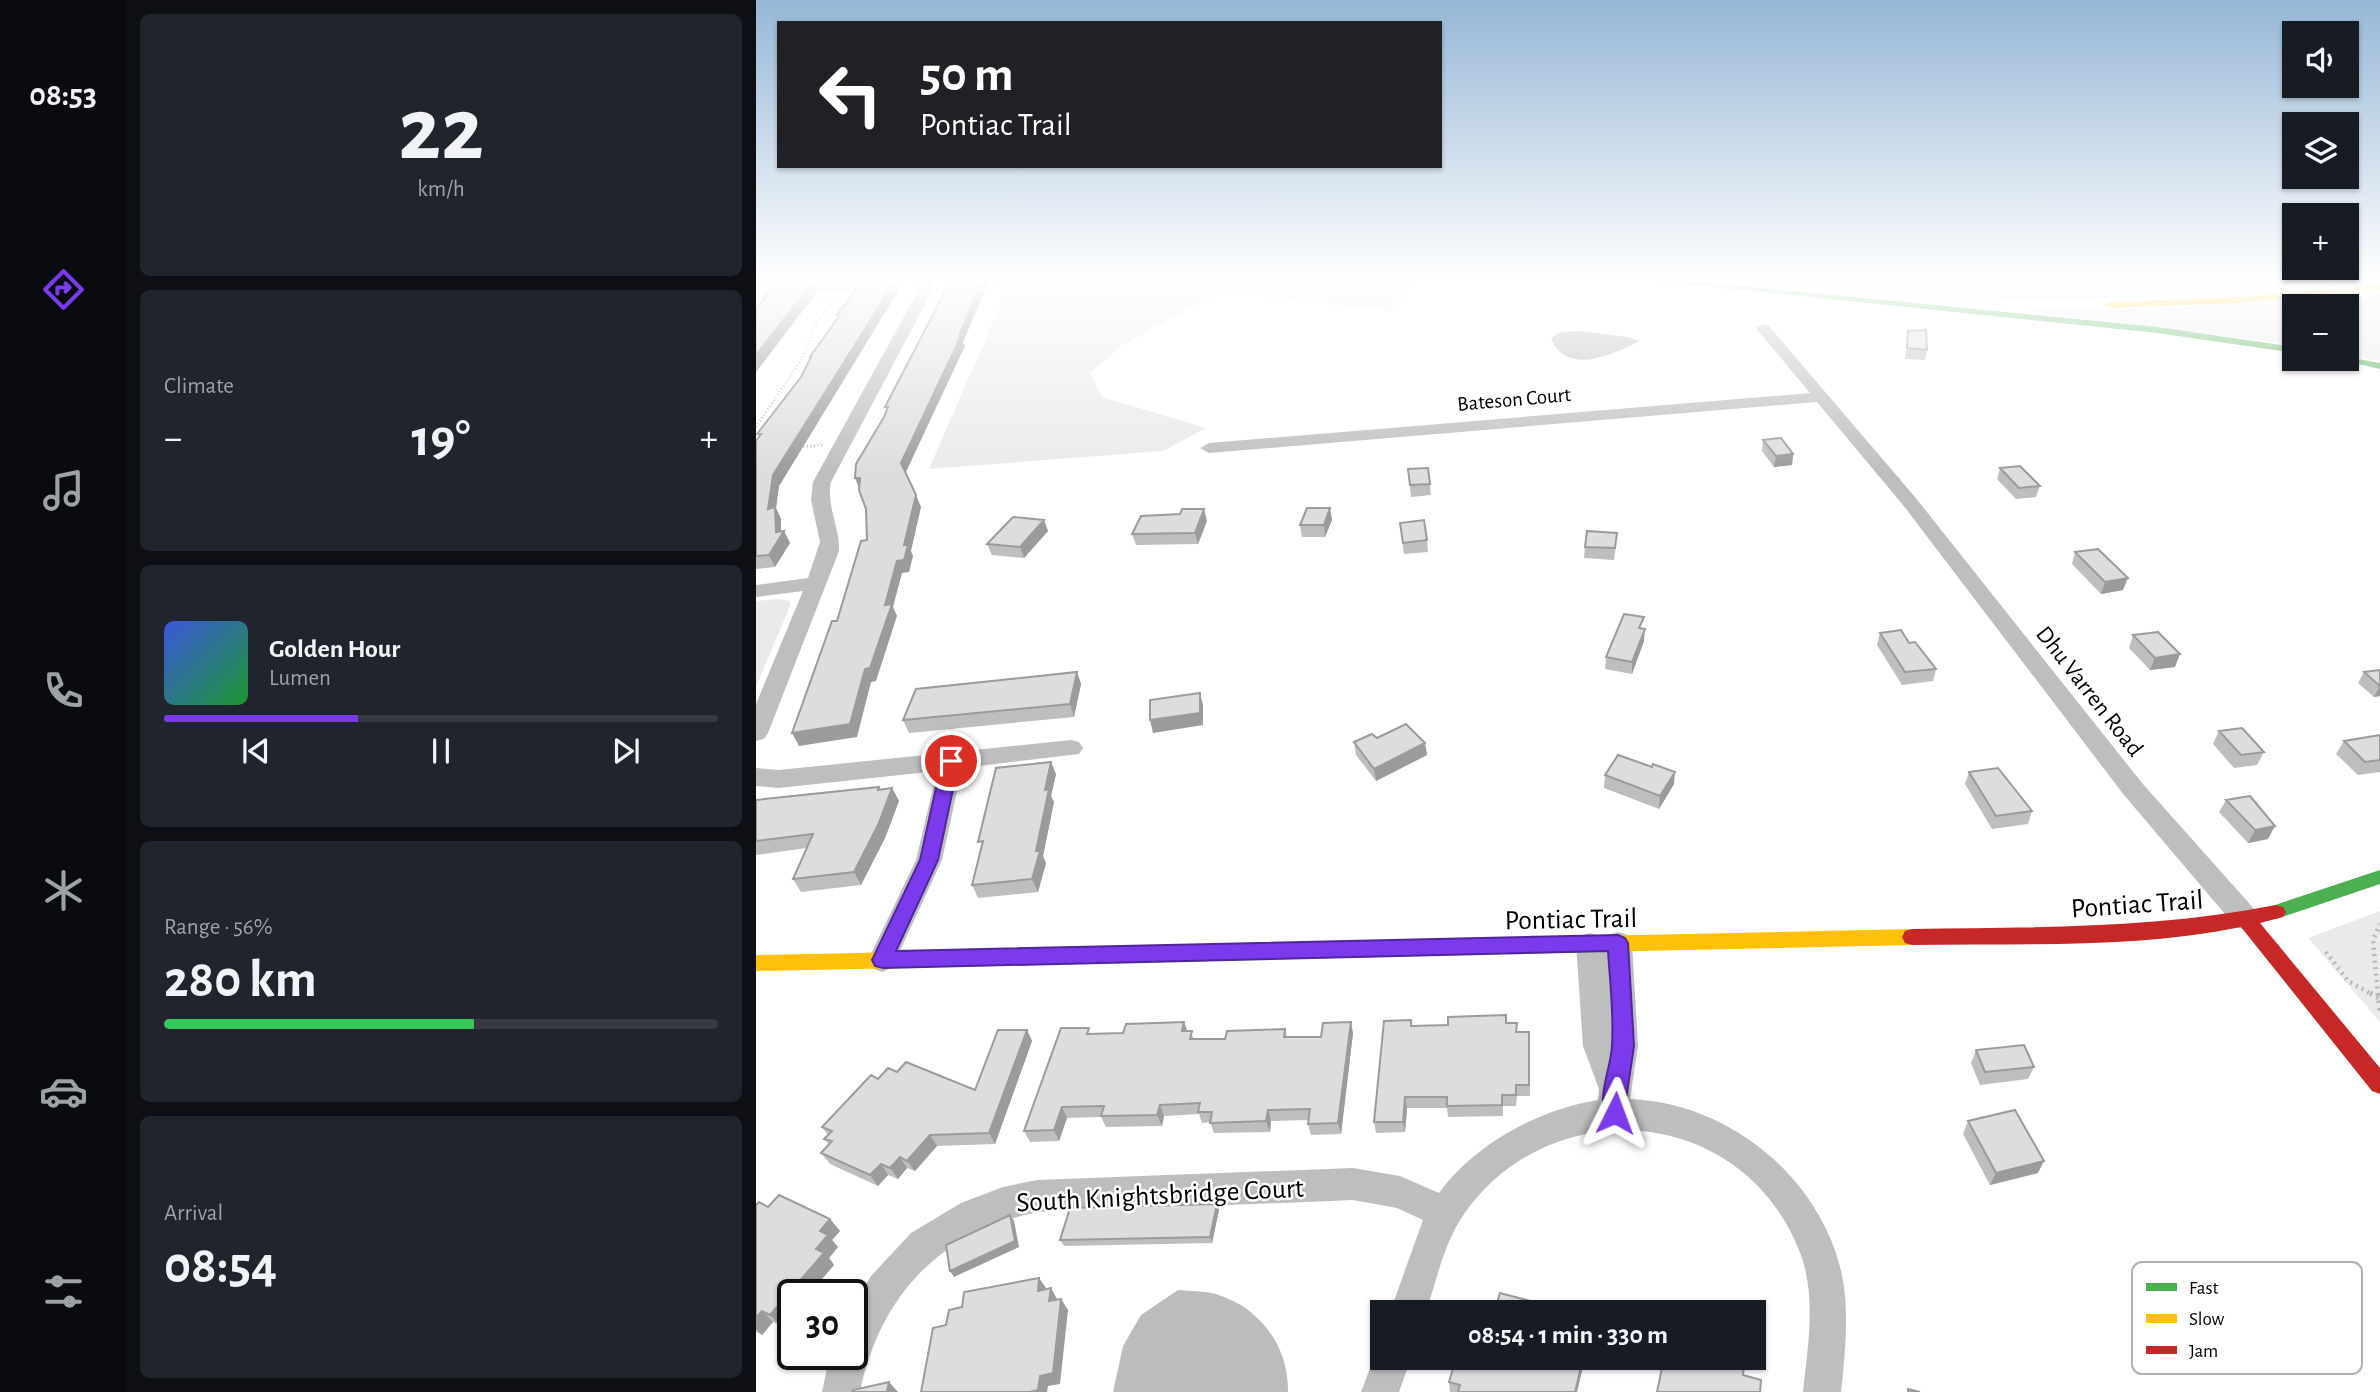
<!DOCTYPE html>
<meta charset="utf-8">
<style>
:root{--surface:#171b24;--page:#20242c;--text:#f1f3f6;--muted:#9ea1a6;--line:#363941;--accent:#7c3aed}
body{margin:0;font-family:"Alegreya Sans",sans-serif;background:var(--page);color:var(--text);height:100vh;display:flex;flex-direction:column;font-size:26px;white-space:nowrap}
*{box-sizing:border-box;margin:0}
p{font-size:23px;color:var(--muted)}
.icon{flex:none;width:38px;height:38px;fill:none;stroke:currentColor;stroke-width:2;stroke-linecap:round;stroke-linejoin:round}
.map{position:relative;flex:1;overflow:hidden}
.side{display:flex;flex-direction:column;gap:14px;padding:14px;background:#0d0f14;width:630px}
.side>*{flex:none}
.banner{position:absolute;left:21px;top:21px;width:665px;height:147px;border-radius:0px;box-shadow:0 2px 5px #0004;background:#202124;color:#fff;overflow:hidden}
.fabs{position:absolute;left:1526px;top:21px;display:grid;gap:14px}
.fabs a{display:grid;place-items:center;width:77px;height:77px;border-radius:0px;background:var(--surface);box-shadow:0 2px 5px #0004;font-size:35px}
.speed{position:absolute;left:21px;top:1279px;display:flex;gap:14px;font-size:35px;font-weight:700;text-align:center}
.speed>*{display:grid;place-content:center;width:91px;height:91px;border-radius:50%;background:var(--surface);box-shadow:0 2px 5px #0004;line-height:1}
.speed .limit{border:4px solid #111;border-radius:10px;background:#fff;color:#111}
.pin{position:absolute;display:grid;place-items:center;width:60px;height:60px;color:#fff;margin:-30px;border:4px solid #fff;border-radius:50%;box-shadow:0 2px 7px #0007}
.me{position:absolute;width:77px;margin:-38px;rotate:3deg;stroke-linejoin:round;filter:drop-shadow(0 0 5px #0008)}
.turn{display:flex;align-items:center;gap:24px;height:147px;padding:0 28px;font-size:32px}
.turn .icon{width:91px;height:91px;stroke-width:2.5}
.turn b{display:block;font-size:49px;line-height:60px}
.big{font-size:52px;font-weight:700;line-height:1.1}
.side .card{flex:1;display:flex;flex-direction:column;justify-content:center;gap:10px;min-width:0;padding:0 24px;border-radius:10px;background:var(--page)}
.side .dial{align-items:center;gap:0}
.dial b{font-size:91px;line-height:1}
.song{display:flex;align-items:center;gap:21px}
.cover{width:84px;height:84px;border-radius:10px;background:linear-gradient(135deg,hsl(230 70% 55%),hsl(130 70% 35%))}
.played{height:7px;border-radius:4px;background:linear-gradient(90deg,var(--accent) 35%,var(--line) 35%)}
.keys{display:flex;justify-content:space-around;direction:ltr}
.heat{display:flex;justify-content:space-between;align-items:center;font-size:38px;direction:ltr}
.charge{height:10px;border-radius:5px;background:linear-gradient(90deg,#34c759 56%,var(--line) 0)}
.trip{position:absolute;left:614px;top:1300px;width:396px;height:70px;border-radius:0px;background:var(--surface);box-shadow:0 2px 5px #0004;font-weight:700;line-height:70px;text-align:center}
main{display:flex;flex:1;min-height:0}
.tabs{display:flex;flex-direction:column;width:126px;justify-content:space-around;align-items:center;background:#090b0e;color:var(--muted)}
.tabs .icon{width:49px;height:49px}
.tabs .active{color:var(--accent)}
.tabs b{font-size:32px;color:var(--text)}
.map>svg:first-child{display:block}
</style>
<main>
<nav class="tabs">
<b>08:53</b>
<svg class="icon active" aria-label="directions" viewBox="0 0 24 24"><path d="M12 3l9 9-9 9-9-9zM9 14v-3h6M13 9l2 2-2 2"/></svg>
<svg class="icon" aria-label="music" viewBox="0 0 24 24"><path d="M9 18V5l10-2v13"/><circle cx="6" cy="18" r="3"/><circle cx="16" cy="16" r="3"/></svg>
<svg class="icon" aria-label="phone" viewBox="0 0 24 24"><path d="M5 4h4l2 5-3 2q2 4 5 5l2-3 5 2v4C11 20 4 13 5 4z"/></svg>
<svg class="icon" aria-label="climate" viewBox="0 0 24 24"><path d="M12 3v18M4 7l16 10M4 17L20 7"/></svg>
<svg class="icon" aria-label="car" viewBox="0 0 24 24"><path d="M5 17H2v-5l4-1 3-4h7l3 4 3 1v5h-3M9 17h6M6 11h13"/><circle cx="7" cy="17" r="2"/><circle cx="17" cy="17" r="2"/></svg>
<svg class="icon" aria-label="filters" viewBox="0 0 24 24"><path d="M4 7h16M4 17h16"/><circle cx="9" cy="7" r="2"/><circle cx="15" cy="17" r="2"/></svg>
</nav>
<section class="side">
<div class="card dial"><b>22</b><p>km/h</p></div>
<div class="card"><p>Climate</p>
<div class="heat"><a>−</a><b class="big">19°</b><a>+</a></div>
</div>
<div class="card">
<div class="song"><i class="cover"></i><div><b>Golden Hour</b><p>Lumen</p></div></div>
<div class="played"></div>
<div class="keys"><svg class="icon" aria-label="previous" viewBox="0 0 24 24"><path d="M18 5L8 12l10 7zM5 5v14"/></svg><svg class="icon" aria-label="pause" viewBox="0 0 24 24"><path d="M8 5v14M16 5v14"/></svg><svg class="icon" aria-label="next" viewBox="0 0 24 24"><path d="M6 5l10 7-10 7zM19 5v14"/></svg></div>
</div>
<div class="card"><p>Range · 56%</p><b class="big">280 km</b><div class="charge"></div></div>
<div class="card"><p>Arrival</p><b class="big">08:54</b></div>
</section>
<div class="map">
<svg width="1624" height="1392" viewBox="0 0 1624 1392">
<rect width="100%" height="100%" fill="#fff"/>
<!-- green -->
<path fill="#eaeaea" d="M242,278H664L634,311L465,292L366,345L334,373L346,397L450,428L407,451L173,469L244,306V284L189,289L190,286Z
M933,278H1624V283C1513,294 1401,300 1289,300C1170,299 1051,289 933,278Z
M1624,294V361L1591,354V306H1538V345L1263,310L1399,309Z
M22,599L34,601V606L0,687V601Z
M1624,911V1022L1552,938Z"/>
<!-- water -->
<path fill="#bcbcbc" d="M824,331L872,337L884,341C858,354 810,377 795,338L805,332Z
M422,1290C434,1291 449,1291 460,1294C505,1308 533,1347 532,1392H357L367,1346L385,1315Z"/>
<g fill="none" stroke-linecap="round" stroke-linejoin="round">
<!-- path-far2 -->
<path stroke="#b8b8b8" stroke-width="2.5" stroke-dasharray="1 2.5" stroke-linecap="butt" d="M230,284L258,278
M0,427L46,359L62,320L77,302L71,298H55
M44,447L66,445"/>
<!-- path-far1 -->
<path stroke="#b8b8b8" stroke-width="4.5" stroke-dasharray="2 4.5" stroke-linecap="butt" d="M1570,952L1592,981L1617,995
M1622,995L1617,940L1624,924"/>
<!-- path -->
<path stroke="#b8b8b8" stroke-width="5" stroke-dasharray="2.5 5" stroke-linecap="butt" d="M1614,993L1624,999
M1622,993L1624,1011"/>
<!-- street -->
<path fill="#bebebe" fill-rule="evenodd" d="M3,278H18L0,291Z
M155,278H171L176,283V291L75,482C70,506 84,527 83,551L12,733L8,739L0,741V704L47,591L0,597V585L52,578L64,542L55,500L57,482L162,291V285Z
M1007,324L1012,325L1159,497L1386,783L1500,911L1504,919L1500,927L1490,930L1480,927L1368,795L1147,505L1061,402L453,453L444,448L453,443L1054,393L1000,328Z
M315,740L323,742L327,748L323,754L206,768L186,860L136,968L126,972L116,968L112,960L160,860L181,771L23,788L0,786V768L23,770Z
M862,932L872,935L876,943L882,1046L874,1099C975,1103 1068,1180 1087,1280C1093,1317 1089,1355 1085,1392H1047C1052,1346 1061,1294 1043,1250C986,1106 796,1089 708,1214C688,1243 681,1279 670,1312H634L667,1220L641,1208L597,1200C531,1203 466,1205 400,1208C361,1209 316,1206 278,1213C183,1232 123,1298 104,1392H66L74,1354H96V1307L115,1276L155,1233L205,1203L247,1187L281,1180L597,1168L644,1176L683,1193C720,1143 782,1110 842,1100L843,1089L827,1046L820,944L824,936L834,933L844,936L848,943L852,935Z
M626,1343V1358H655L643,1392H605L623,1345Z"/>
<!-- fast -->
<path fill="#4caf50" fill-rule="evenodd" d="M871,278H907L1401,327L1538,347V353L1401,333Z
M1591,357L1624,363V369L1580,359Z
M1624,870V884L1520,919L1513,917L1510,912L1513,907Z
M839,936L846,938L849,944L846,950L839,952L242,966L235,964L232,958L235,952L242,950Z"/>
<!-- slow -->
<path fill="#ffc107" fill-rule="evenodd" d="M1624,284V290L1484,303L1353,308L1348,305L1353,302L1484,297Z
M1156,929L1163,931L1166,937L1163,943L1156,945L839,952L832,950L829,944L832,938L839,936Z
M242,950L249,952L252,958L249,964L242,966L0,971V955Z"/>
<!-- jam -->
<path fill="#c62828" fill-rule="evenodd" d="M1520,905L1527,907L1530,912L1527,917L1504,923L1624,1068V1094L1616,1091L1485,927C1378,949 1265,943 1156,945L1149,943L1146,937L1149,931L1156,929C1278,927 1399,929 1520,905Z"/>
</g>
<!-- wall -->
<path fill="#bebebe" d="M24,278H150L23,486L20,508L25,519V531H28L34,543L19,567L0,569V441L3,437L1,434L45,377L54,360L53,358L82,318L81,315L100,290L61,292L9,298L8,296Z
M1152,331L1171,350L1169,360L1149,359Z
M1007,440L1037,454L1036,465L1018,467L1006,451Z
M672,468L675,495L655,497L652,469Z
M1244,468L1284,486L1280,497L1260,499L1241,479Z
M288,520L292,531L268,558L236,555L231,544Z
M576,520L569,537H546L544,525Z
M451,521L442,544L380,545L376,534Z
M644,523L671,540L672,552L648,554Z
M860,545L858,560L828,558L829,547Z
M1319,552L1367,590L1345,594L1316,564Z
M887,629L888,641L876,674L849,669L850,657Z
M1124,633L1153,643L1180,669L1177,681L1146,685L1121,645Z
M1377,635L1419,667L1394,670L1373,648Z
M1624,670V696L1618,697L1602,683L1608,672Z
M321,672L325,684L318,717L153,733L147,720Z
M1463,731L1508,752L1501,765L1478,768L1457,744Z
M1624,735V772L1602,775L1580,754L1588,741Z
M621,738L669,743L671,755L620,781L600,755L598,742Z
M1213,772L1276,811L1272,824L1236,829L1209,784Z
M300,774L295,796L298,802L287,856L290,863L282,892L222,898L216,885Z
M849,775L918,784L903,809L848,788Z
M123,787L124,789L136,788L143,801L129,838L105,885L45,892L37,879L50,848L0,855V800Z
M1470,800L1512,839L1492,843L1463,812Z
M750,1023L761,1032H773L774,1096H761L760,1106H747V1116L692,1117L691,1108H651L649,1132L620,1133L618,1122L656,1026Z
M529,1029L531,1037H565L597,1033L585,1134L555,1135L552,1124L553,1120L515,1121L514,1132L458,1133L454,1122L446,1123L443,1114L408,1116L406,1126L350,1127L345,1117L311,1118L303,1141L274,1142L268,1131L335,1034L431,1031L439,1039H469Z
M271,1030L276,1041L239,1144L181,1146L159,1171L151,1168L142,1179L132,1175L122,1186L74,1164L65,1153L73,1144L68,1139L72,1135L66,1127L141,1072L219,1090Z
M1220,1050L1278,1067L1272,1079L1224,1085L1215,1063Z
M1212,1121L1282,1173L1234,1185L1207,1134Z
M0,1205L74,1219L84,1231L76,1240L82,1247L73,1258L78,1265L26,1326L17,1322L6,1335L0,1332Z
M463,1210L456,1243L308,1246L304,1240Z
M700,1358H829L821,1392H694L693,1382Z"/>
<!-- shaded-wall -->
<path fill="#9b9b9b" d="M141,278H150L23,486L20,508L25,519V536L28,531L34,543L19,567L13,555L20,532L12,509L17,475Z
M227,278L234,279L207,342L209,346L149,474L145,463Z
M57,282L61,292L0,372V355Z
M1037,454L1036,465L1018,467L1020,456Z
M99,478H104V490Z
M160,495L165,507L155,551L157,556L153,572L146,573L137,607L141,616L120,681L115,682L101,737L43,746L36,733L109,669L141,561L148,545Z
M574,508L576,520L569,537L568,525Z
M448,509L451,521L442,544L439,533Z
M288,520L292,531L268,558L264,547Z
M1372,578L1367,590L1345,594L1349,582Z
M889,629L888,641L876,674V662Z
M1424,654L1419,667L1394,670L1399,658Z
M321,672L325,684L318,717L314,704Z
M1624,686V696L1618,697Z
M444,693L447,705V725L397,733L394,720Z
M669,743L671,755L620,781L618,769Z
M295,762L300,774L295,796L298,802L287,856L290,863L282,892L276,879L289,790Z
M919,772L918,784L903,809L904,796Z
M136,788L143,801L129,838L105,885L98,872Z
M1519,826L1512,839L1492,843L1499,830Z
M428,1022L432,1033L426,1031Z
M595,1022L597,1033L585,1134L582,1123Z
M271,1030L276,1041L239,1144L233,1133Z
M649,1097L651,1108L649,1132L647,1122Z
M404,1105L408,1116L406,1126L401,1115Z
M306,1107L311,1118L303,1141L298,1130Z
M512,1110L515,1121L514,1132L510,1121Z
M174,1135L181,1146L159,1171L151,1161Z
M144,1157L151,1168L142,1179L134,1168Z
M1288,1161L1282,1173L1234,1185L1240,1173Z
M125,1164L132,1175L122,1186L114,1175Z
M461,1204L463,1210L456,1243L454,1237Z
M254,1215L258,1221L263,1247L198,1277L194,1271Z
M74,1219L84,1231L76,1240L82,1247L73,1258L78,1265L52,1295H37V1313L26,1326L14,1315L60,1249L64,1231Z
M283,1278L290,1288L282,1291Z
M295,1288L301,1299L300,1312L293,1301Z
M305,1299L312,1310L304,1384L292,1386L291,1392H274L284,1376Z
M6,1311L17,1322L6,1335L0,1329V1318Z
M827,1358H829L821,1392H819Z
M133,1382L142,1392H131Z"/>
<!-- building -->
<path fill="#ddd" stroke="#9b9b9b" stroke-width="2" d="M24,278H141L17,475L12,509L19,507L20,532L28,531L13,555L0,556V441L5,434H1L45,377L55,357L53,358L84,315H81L104,284H100L103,280L57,282L0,355V308L11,296H8Z
M196,278H227L203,336H205L145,463L160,495L148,545H152L148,560L141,561L129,605L136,604L114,668L109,669L94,724L36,733L76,621H81L105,541L111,540L110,509L103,490L104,478H99L100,464L128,417L132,407H129Z
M1170,330L1171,350L1151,348L1152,331Z
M1025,438L1037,454L1020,456L1007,440Z
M1264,466L1284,486L1263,488L1244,468Z
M672,468L674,484L654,485L652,469Z
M551,508H574L568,525H544Z
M426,509H448L439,533L376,534L385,516L424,514Z
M257,517L288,520L264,547L231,544Z
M668,520L671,540L647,543L644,523Z
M831,531L861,533L859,548L829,547Z
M1342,549L1372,578L1349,582L1319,552Z
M868,614L888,617L883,628L889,629L876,662L850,657Z
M1145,630L1153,643L1159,642L1180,669L1149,672L1124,633Z
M1402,632L1424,654L1399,658L1377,635Z
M1624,670V686L1608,672Z
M321,672L314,704L147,720L160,689Z
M444,693V713L394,720V700Z
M650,724L669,743L618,769L598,742L616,734L621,738Z
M1486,728L1508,752L1485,755L1463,731Z
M1624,735V760L1609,762L1588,741Z
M862,755L896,767L897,764L919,772L904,796L849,775Z
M295,762L289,790L293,789L280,851H284L276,879L216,885L227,841L222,842L240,768Z
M1242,768L1276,811L1240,816L1213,772Z
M123,787L122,790L136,788L122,825L98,872L37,879L57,834L0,841V800Z
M1494,796L1519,826L1499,830L1470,800Z
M750,1015V1023H761L760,1032H773V1085H760V1095H746V1105L691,1106V1097H649L647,1122H618L628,1021L655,1020V1026L692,1025V1017Z
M428,1022L426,1031H436L434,1039H469L471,1031L529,1029L528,1037H565L567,1023L595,1022L582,1123L552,1124L554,1109L512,1110L510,1121L454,1123L456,1112H442L444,1103L404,1105L401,1115L345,1116L348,1106L306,1107L298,1130L268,1131L305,1028H333L331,1034L367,1033L370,1024Z
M242,1030H271L233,1133L174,1135L151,1161L144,1157L134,1168L125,1164L114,1175L65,1153L76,1141L68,1139L76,1131L66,1127L115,1075L122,1079L132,1068L141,1072L150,1062L219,1090Z
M1268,1045L1278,1067L1229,1072L1220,1050Z
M1259,1110L1288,1161L1240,1173L1212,1121Z
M23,1195L74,1219L64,1231L72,1235L60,1249L68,1253L14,1315L6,1311L0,1318V1205L3,1202L12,1207Z
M461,1204L454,1237L304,1240L314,1208Z
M254,1215L259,1241L194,1271L190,1245Z
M283,1278L282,1291L295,1288L293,1301L305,1299L297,1373L284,1376L282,1390L274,1392H165L177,1328L190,1325L193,1310L206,1307L208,1292Z
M744,1293L812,1311V1312H726L729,1303L740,1306Z
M700,1358H827L819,1392H702L704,1385L693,1382Z
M908,1358H989L987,1375L1005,1380L1004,1392H901Z
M133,1382L131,1392H96L97,1390Z
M1152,1389L1164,1392H1152Z"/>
<!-- sky -->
<linearGradient id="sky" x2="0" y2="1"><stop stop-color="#96b7d6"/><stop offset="0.59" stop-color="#fff"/><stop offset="1" stop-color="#fff" stop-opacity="0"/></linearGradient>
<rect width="1624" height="473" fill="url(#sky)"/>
<!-- route -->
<path fill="#7c3aed" stroke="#51269a" stroke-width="2" d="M195,755L203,761L182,860L140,951L862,935L869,938L872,943L878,1046L867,1120L859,1123L851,1120C840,1096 855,1070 856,1045C858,1014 854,982 852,951L127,968L119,966L116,960L164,860L186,761Z"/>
<g text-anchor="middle" stroke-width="5" stroke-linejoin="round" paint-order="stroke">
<!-- far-street labels -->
<g font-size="21" fill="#000" stroke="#fff">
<text transform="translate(758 399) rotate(-5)" y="7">Bateson Court</text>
</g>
<!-- street labels -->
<g font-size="24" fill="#000" stroke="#fff">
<text transform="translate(1334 691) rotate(52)" y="8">Dhu Varren Road</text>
</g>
<!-- near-street labels -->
<g font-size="28" fill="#000" stroke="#fff">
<text transform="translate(1381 903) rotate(-4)" y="10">Pontiac Trail</text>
<text transform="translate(815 918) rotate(-1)" y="10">Pontiac Trail</text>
<text transform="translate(404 1194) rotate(-3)" y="10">South Knightsbridge Court</text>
</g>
</g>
<!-- legend -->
<rect x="1376" y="1262" width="230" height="112" rx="10" fill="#fff" stroke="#b2b2b2" stroke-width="2"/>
<rect x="1390" y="1283" width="31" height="8" fill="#4caf50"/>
<rect x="1390" y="1314" width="31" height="9" fill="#ffc107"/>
<rect x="1390" y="1346" width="31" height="8" fill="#c62828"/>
<g font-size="19" fill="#000">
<text x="1433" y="1294">Fast</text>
<text x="1433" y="1325">Slow</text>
<text x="1433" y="1357">Jam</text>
</g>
</svg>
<div class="fabs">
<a><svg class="icon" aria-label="sound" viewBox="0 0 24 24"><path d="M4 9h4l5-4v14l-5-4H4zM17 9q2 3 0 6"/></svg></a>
<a><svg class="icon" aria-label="layers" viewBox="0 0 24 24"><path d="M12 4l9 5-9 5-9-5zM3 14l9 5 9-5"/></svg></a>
<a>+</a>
<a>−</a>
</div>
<div class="speed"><div class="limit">30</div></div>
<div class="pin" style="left:195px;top:761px;background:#d93025"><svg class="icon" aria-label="arrive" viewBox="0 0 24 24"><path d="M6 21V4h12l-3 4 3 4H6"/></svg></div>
<svg class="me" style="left:859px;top:1113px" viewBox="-20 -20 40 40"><path d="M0-17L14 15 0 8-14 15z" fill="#7c3aed" stroke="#fff" stroke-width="4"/></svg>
<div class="trip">08:54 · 1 min · 330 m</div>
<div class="banner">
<div class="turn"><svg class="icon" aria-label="left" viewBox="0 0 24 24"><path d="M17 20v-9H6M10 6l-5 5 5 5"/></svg><div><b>50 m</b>Pontiac Trail</div></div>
</div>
</div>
</main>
